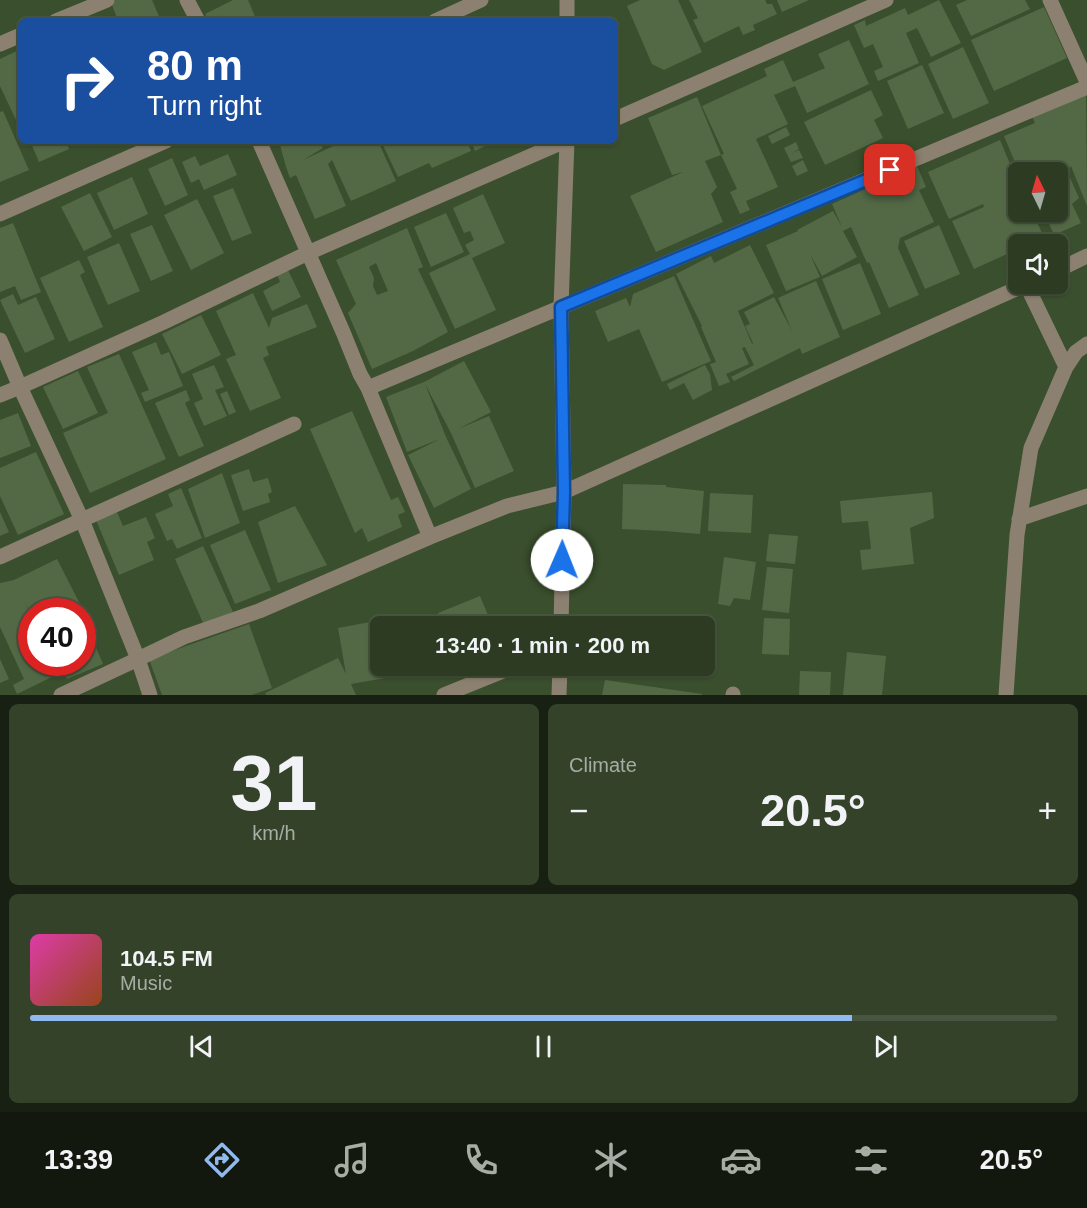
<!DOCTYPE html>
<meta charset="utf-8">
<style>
:root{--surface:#2c3b22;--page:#34422a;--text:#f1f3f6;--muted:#a6ada5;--line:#485540;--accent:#90b9f0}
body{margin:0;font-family:Helvetica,sans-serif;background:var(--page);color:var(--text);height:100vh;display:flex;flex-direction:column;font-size:22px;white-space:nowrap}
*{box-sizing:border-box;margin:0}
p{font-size:20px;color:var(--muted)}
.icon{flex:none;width:33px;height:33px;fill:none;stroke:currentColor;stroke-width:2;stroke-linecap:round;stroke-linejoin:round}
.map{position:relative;height:695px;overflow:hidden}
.panel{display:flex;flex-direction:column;gap:9px;padding:9px;background:#182013;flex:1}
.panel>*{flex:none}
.hud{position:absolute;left:18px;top:18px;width:600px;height:126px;border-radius:9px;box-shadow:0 2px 4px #0004,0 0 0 2px var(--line);background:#1a4fa0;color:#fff;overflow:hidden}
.needle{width:39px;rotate:355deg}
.buttons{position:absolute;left:1008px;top:162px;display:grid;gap:12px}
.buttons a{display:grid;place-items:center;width:60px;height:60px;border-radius:9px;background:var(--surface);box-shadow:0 2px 4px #0004,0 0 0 2px var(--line);font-size:30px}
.speed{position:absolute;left:18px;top:598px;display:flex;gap:12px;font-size:30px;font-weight:700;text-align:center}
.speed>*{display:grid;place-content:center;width:78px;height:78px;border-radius:50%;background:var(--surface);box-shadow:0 2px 4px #0004,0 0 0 2px var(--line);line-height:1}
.speed .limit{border:9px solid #d22;background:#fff;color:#111}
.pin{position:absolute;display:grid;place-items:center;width:51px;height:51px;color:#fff;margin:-26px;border-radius:12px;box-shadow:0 3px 9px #0006}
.me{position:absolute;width:66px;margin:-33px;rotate:1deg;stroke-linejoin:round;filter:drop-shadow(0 0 4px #0008)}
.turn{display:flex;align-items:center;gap:21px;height:126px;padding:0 30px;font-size:27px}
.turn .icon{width:78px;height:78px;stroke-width:2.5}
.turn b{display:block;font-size:42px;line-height:51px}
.big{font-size:45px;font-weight:800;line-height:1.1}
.panel .tile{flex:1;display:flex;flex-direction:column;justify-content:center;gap:9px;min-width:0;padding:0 21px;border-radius:9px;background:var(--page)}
.panel .dial{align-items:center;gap:0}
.dial b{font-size:78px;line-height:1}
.song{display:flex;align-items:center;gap:18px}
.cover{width:72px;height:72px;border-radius:9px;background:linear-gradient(135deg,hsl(320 70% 55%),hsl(20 70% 35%))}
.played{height:6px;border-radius:3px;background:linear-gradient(90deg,var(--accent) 80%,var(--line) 80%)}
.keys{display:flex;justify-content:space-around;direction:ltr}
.heat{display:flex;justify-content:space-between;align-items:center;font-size:33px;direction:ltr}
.panel .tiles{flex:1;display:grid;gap:9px;grid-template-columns:1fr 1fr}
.tile:last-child{grid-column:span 2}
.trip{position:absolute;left:370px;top:616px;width:345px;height:60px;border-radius:9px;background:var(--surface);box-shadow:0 2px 4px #0004,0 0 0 2px var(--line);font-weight:800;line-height:60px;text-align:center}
.tabs{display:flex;height:96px;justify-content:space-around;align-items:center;background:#12180e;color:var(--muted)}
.tabs .icon{width:42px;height:42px}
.tabs .current{color:var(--accent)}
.tabs b{font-size:27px;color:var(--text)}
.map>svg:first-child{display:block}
</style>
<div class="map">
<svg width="1087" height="695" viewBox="0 0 1087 695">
<rect width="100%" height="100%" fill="#3a4f2d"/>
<!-- building -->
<path fill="#536946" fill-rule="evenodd" d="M116,0H152L161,21H118L111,2Z
M233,0H248L257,21H209L205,14Z
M640,0H678L702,52L664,70L652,64L627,6Z
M689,0H765L767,4H772L777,14L753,25L755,30L743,35L739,26L704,43L693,20L698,18Z
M777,0H809L782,12Z
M939,0L961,43L931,57L917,28L906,33L919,63L878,81L874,71L883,67L873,44L864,48L854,25L865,20L866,26L905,8L908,15Z
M967,0H1025L1030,9L971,36L956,5Z
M1044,7L1067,58L994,91L971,40Z
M849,40L869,84L807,113L795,86L774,95L788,124L756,139L778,187L746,201L750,210L740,214L730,192L737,189L721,155L705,161L717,187L711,194L723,222L656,252L630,196L683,172L672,175L648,118L697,97L721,155L724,154L702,106L767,76L764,69L783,60L793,82L825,68L818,54Z
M963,47L989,103L953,119L928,64Z
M21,49V117L16,120L0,86V59Z
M922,65L944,113L908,129L887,81Z
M871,90L883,115L874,120L883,138L825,165L804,122Z
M1086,93L1087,206L1071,166L1067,171L1079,198L1072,204L1081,223L1054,235L1044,212H1058V172H1019L1004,136L1035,123L1032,116Z
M3,111L29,170L0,182V112Z
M786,127L790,135L772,144L768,136Z
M1000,140L1018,183V212H1032L1044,237L1028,244H1018V249L974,269L952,221L984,207L983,204L949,219L928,172Z
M30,141H66L69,149L39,162Z
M279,141H319L323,148L303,160L344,141H378L396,181L351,201L332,160L328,164L346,206L315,219L296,175L290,178L286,167Z
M381,141H467L471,151L432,168L429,163L398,177Z
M471,141H495L475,151Z
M796,142L799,149L792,153L799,150L803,158L791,162L784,148Z
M228,154L237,175L204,190L199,179L191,183L182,162L195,156L200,166Z
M172,158L188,195L165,206L148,169Z
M803,160L808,171L797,176L792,166Z
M917,166L926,187L919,190L934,222L900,238L898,248L919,295L889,308L869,262L867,263L851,227L843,231L857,257L822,276L810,254L820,277L786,291L766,245L798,231L797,230L833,211L842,227L832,204Z
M132,177L148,214L114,230L97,193Z
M233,188L252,233L232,241L213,196Z
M90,193L112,237L84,251L61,207Z
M483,194L505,243L472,258L496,310L455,329L429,273L470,254L465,245L474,240L470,231L464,233L453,208Z
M197,199L224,253L191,270L164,215Z
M446,213L464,252L431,267L414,227Z
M13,223L41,292L21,300L15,286L0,292V228Z
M152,225L173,271L151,281L130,234Z
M939,225L960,274L925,289L904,241Z
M407,228L423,267L418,269L448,332L413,351L372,369L348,313L356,304L336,260ZM376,263L388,291L377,295L373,286L374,278L369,267Z
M119,243L140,291L108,305L87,257Z
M750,245L774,293L738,311L752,344L753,343L745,326L750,324L744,312L774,297L792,331L778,298L816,281L840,337L802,354L800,348L734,381L731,377L754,365L745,347L742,348L749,364L726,374L730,382L719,386L710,364L716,362L701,327L702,326L676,274L711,256L714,263Z
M79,260L85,272L80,275L103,327L69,342L40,278Z
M860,263L881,314L843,330L822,279Z
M287,268L301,297L272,311L263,291L280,282L276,273Z
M674,276L711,361L662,382L639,329L608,342L595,311L626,298L630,307L633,294Z
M253,293L269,328L272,318L307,304L317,327L266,347L269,355L263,358L281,398L250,411L226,359L236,355L216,311Z
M13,294L18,305L36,297L55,339L25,353L0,300Z
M201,315L221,355L182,374L162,334Z
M156,342L161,355L169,352L183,386L145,402L141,393L149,390L132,352Z
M119,354L166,459L90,493L63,433L108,413L87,367Z
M464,361L491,412L458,429L489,416L514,471L475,488L451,433L425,384L446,437L471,489L434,508L408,455L440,439L407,452L386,397L424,382Z
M214,365L224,387L215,390L227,416L204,426L194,403L203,399L192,374Z
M705,365L710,374L712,390L693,400L684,383L670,390L667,384Z
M78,371L98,413L63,429L43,387Z
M186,390L190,400L185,403L204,446L179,457L155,403Z
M227,391L236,412L229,415L220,394Z
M352,411L391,500L398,497L405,512L398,515L402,527L368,542L362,528L355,533L310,429Z
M18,413L31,446L0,458V420Z
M36,452L64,514L18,535L0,496V468Z
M249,469L253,482L268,478L272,492L268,494L270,502L243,511L231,475Z
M222,473L240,523L205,538L188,489Z
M623,484L666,485V487L704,491L700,534L665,531L622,529Z
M181,488L202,538L177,549L172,539L167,541L155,514L173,506L168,494Z
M932,492L934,518L910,528L914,564L862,570L860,550L871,549L868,521L842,523L840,501Z
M710,493L753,495L751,533L708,531Z
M295,506L327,565L278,583L258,522Z
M0,512L9,532L0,536Z
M117,512L123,526L146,517L155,538L147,542L154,560L119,575L96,520Z
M245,530L271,590L235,604L210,545Z
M769,534L798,536L795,564L766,561Z
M203,546L233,612L204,625L175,559Z
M724,557L756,562L750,600L734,598L730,606L718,604Z
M57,559L81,606L69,612H30L24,601L32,617V663H50L56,675L17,694L13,685L24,679L0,627V583L14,580Z
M767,567L793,569L789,613L762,610Z
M480,596L493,627H444L438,613Z
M764,618L790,619L789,655L762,654Z
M381,620L383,627H381V666H390L391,677L351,684L356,695H266L265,693L338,658L346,674L338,628Z
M689,621L706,623L705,627H688Z
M86,624L103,664L67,679L61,663H82V626Z
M249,624L272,688L252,695H162L149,659Z
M847,652L886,656L882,695H843Z
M0,659L9,679L0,683Z
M800,671L831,672L830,695H799Z
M605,680L702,694V695H602Z"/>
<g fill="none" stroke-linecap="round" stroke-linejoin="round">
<!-- minor -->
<path stroke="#8c8070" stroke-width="15" d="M187,0L198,21
M567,0V21
M1050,0L1087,82
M56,21L107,0
M435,21L481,0
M0,44L21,35
M615,119L886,0
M259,141L343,332L360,374L368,388L1087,87
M0,214L166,141
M1058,270L1087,256
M1026,284L1066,367
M0,340L20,387L82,520L138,659L184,637L259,611L430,537L507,506L564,492L1027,284
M368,388L430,537
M0,395L20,387L164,322L308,253L565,141
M1019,519L1087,496
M0,557L294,424
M561,627L564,492L561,307L567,141
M61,695L138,659L150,695
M444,695L515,666
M559,695L560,666
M733,695V694
M1006,695L1017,535L1031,448L1066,367L1076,352L1087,344"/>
</g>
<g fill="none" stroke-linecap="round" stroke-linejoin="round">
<defs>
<path id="route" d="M562,560L564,492L561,307L890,170"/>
</defs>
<!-- route casing -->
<use href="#route" stroke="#114b97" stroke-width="15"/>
<!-- route -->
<use href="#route" stroke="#1a73e8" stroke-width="10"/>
</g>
</svg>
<div class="buttons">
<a><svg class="needle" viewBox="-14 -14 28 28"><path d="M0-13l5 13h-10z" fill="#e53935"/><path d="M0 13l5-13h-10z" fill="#a6ada5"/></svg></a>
<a><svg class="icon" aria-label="sound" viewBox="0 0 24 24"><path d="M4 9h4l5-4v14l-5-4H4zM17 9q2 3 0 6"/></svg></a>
</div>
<div class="speed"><div class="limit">40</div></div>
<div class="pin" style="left:890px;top:170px;background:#d93025"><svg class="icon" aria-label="arrive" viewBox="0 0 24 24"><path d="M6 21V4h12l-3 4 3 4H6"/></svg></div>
<svg class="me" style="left:562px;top:560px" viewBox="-20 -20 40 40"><circle r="19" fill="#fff"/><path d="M0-13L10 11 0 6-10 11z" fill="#1a73e8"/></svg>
<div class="trip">13:40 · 1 min · 200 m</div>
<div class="hud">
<div class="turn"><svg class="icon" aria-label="right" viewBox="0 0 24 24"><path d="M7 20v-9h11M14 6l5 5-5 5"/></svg><div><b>80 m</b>Turn right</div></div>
</div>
</div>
<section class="panel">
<div class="tiles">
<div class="tile dial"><b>31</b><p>km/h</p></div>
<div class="tile"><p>Climate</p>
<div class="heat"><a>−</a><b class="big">20.5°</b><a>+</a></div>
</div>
<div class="tile">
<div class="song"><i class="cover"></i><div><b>104.5 FM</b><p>Music</p></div></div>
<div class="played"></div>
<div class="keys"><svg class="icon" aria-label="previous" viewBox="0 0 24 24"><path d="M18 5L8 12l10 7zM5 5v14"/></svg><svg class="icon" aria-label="pause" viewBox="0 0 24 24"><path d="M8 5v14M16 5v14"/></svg><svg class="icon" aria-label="next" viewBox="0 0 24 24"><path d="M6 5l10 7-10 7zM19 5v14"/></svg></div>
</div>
</div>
</section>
<nav class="tabs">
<b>13:39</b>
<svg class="icon current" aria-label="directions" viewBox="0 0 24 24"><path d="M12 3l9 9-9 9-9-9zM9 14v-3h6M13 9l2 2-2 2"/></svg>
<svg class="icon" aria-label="music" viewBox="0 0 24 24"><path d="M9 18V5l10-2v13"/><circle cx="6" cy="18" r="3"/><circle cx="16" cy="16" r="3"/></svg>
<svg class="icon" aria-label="phone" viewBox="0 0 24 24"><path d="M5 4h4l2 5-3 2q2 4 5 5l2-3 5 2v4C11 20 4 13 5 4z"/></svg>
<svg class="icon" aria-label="climate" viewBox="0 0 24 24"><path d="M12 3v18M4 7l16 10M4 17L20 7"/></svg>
<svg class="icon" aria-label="car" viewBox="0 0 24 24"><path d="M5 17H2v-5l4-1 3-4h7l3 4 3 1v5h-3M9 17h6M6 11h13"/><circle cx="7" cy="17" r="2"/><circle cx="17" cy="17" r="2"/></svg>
<svg class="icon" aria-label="filters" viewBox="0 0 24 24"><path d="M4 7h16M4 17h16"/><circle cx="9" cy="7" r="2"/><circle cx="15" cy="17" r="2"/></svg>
<b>20.5°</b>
</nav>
